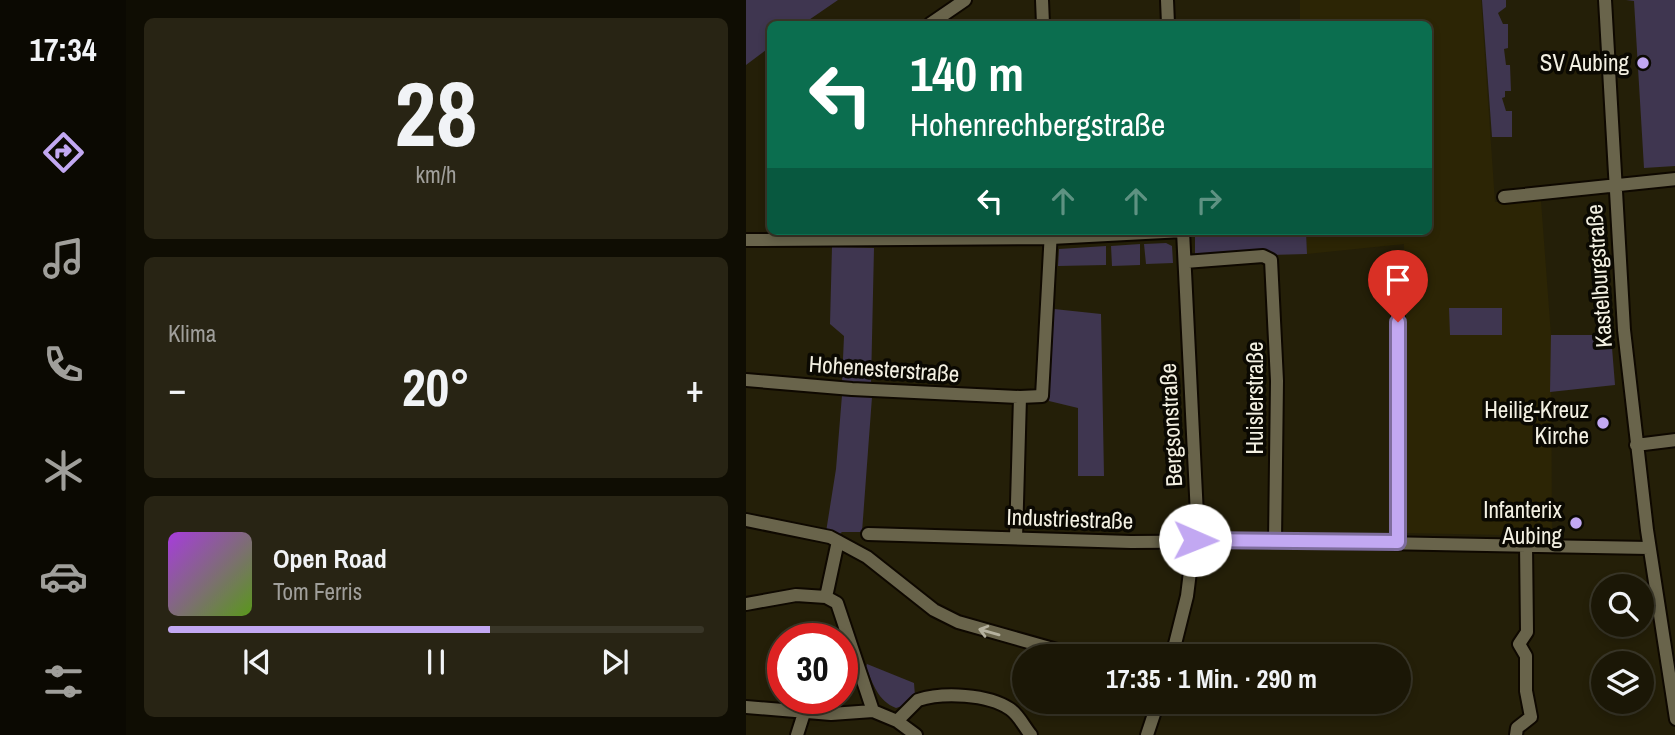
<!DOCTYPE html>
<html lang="de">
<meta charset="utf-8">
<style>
:root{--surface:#1b1706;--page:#282414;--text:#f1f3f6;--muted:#a09f9b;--line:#393628;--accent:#c2a8f2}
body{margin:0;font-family:"Archivo Narrow",sans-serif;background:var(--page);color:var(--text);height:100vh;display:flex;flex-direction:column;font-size:26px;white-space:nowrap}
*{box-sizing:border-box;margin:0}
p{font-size:23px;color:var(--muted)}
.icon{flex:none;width:38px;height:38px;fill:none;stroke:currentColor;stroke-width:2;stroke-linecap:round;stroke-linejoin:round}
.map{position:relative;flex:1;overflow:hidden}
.side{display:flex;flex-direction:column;gap:18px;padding:18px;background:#0f0d03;width:620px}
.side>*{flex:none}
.banner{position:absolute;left:21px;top:21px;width:665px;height:214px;border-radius:10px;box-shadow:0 4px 10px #0003,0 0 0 2px var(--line);background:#0b6e4f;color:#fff;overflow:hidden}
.fabs{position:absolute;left:845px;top:574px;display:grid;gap:14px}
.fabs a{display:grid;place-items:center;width:63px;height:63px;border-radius:50%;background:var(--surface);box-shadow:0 4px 10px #0003,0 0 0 2px var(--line);font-size:35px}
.speed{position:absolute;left:21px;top:623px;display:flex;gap:14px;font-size:35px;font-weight:700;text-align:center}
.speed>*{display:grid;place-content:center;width:91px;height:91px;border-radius:50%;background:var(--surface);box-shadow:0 4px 10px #0003,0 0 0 2px var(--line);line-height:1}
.speed .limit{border:10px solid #d22;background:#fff;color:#111}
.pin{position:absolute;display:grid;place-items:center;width:60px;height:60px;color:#fff;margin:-72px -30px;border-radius:50% 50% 50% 0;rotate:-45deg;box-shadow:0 0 7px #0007}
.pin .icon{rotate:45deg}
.me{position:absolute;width:77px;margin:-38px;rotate:91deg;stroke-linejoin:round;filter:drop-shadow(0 0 5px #0008)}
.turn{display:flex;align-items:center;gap:24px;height:147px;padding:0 28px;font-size:32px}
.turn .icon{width:91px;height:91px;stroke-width:2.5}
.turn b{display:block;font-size:49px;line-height:60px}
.lanes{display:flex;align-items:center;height:66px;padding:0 28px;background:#0003;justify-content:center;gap:35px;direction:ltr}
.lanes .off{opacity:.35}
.big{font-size:52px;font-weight:800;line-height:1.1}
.side .card{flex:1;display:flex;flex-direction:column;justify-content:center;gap:10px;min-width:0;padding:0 24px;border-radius:10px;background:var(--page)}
.side .dial{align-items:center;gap:0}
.dial b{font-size:91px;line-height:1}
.song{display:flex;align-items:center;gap:21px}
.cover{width:84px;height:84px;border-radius:10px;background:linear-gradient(135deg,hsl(280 70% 55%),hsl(90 70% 35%))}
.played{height:7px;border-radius:4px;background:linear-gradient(90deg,var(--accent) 60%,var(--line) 60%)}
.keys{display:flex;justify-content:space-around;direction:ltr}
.heat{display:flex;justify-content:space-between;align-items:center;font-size:38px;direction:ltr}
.trip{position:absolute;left:266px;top:644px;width:399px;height:70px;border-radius:35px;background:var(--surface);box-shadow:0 4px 10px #0003,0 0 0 2px var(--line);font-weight:800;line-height:70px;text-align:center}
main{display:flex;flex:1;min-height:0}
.dock{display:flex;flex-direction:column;width:126px;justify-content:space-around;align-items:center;background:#0b0902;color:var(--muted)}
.dock .icon{width:49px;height:49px}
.dock .active{color:var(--accent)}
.dock b{font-size:32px;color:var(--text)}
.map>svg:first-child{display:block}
</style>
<main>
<nav class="dock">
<b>17:34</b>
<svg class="icon active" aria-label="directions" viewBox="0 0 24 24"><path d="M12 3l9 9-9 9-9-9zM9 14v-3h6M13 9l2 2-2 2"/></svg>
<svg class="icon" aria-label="music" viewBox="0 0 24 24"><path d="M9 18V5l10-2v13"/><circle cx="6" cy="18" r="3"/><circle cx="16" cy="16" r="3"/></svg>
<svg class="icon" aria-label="phone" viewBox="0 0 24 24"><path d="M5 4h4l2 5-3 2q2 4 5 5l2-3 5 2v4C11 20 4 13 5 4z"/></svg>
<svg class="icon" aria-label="climate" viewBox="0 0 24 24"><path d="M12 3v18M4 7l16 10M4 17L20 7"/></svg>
<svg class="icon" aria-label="car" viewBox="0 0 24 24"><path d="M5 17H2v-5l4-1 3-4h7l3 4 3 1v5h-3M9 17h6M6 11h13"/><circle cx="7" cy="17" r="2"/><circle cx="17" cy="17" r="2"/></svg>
<svg class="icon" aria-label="filters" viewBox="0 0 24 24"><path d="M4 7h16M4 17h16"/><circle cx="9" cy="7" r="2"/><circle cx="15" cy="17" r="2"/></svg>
</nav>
<section class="side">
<div class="card dial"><b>28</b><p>km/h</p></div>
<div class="card"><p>Klima</p>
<div class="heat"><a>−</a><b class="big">20°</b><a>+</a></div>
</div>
<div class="card">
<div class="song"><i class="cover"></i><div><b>Open Road</b><p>Tom Ferris</p></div></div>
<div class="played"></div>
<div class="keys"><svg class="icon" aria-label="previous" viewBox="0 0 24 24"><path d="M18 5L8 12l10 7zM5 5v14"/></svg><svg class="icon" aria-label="pause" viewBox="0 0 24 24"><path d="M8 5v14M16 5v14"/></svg><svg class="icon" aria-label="next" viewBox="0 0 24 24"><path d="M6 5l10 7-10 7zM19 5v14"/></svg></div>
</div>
</section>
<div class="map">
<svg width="930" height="735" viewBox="0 0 930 735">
<rect width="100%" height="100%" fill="#241f08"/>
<!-- built -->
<path fill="#2c2505" d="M554,0H735L749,202L795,201L805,335L806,536L659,533L658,244L561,254L560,231H682V24H554Z"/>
<!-- green -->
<path fill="#3f3650" d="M0,0H92L57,24H24V47L0,65Z
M736,0H760V7L752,13L757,24H762V48L758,49L760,65H764L765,91H759V97L756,98L760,111H766V137H746Z
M880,0H929V166L898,168L888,1Z
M449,231H560L561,254L449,257Z
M420,243L426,246L427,263L400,264L398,244Z
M394,244V265L366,266L365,246Z
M360,246V265L312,266L313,249Z
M86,247L128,248L125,384L96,382L98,336L84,324Z
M703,308H756V335H704Z
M308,309L355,314L358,476H332V408L303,401Z
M805,335H865L869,385L804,392Z
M96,395L126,397L116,532H96L90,537L80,532L90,469Z
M121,664L168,683L169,696L163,704L150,708C132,701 127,684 120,667Z"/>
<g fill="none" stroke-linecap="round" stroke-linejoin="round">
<defs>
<path id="minor" d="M296,0L297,24
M421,0L422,24
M859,0L878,330L901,530L930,719
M184,24L219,0
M758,197L930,179
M0,240L305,238L437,231
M439,262L517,256L525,260L531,381L529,541
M644,268L652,277V542
M0,380L106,389L274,397
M890,445L930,440
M0,520L84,537L121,557L188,610L212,622L332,656
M122,534L385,542L529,541L903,548
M270,538L274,397L296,396L305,231
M92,541L80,597L91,603L127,711
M0,604L50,595L80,597
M426,656L441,596L451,515L437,231
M0,707L85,714L127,711L151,721L172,700C197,692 242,694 264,709C273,715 278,727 285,735
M151,721L170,735
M51,735L58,713
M401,735L412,702
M770,735L771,728L785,717L780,691V656L773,644L781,632L780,544"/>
</defs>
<!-- minor casing -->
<use href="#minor" stroke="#0e0800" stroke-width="16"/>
<!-- minor -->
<use href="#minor" stroke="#69644b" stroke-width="12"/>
</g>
<!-- one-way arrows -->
<defs><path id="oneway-shaft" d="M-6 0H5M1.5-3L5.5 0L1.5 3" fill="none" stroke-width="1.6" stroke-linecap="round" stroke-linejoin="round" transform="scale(1.75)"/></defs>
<use stroke="#b5b19e" href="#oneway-shaft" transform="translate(243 632) rotate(-164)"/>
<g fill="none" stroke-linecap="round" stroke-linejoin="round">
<defs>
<path id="route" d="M449,540L652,542V322"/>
</defs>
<!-- route casing -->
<use href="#route" stroke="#7e6d9d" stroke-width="18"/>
<!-- route -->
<use href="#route" stroke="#c2a8f2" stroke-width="12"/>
</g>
<!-- markers -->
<g fill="#c2a8f2" stroke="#0b0902" stroke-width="2.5">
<circle cx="897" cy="63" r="7"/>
<circle cx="857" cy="423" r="7"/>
<circle cx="830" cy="523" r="7"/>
</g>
<g text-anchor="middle" stroke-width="7" stroke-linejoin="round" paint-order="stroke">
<!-- poi labels -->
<g font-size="23" fill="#f3f0e2" stroke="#0b0902" text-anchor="end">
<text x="883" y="71">SV Aubing</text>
<text x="843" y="418">Heilig-Kreuz<tspan x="843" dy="26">Kirche</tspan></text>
<text x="816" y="518">Infanterix<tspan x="816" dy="26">Aubing</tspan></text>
</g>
<!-- street labels -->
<g font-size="23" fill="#f3f0e2" stroke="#0b0902">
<text transform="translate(853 276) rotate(-94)" y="8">Kastelburgstraße</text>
<text transform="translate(138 369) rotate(4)" y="8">Hohenesterstraße</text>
<text transform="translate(509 398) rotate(-90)" y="8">Huislerstraße</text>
<text transform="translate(425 425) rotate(-93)" y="8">Bergsonstraße</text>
<text transform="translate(324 519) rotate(2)" y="8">Industriestraße</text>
</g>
</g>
</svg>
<div class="fabs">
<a><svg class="icon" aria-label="search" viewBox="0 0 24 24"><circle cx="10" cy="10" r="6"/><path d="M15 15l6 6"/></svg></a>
<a><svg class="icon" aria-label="layers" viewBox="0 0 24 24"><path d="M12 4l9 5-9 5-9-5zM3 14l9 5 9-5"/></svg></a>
</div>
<div class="speed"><div class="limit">30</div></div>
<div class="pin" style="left:652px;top:322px;background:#d93025"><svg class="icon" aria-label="arrive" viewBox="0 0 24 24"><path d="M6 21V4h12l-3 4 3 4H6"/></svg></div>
<svg class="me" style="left:449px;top:540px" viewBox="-20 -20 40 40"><circle r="19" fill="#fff"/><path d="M0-13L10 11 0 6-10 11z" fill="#c2a8f2"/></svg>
<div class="trip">17:35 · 1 Min. · 290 m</div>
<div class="banner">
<div class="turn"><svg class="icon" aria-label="left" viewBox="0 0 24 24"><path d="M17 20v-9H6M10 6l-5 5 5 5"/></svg><div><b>140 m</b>Hohenrechbergstraße</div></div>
<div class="lanes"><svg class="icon" aria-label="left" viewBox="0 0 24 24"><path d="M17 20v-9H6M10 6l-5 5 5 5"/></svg><svg class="icon off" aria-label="ahead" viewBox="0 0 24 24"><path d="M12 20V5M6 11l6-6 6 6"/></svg><svg class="icon off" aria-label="ahead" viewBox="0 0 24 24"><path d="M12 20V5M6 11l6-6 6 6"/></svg><svg class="icon off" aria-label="right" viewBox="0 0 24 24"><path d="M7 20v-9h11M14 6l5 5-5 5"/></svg></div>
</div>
</div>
</main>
